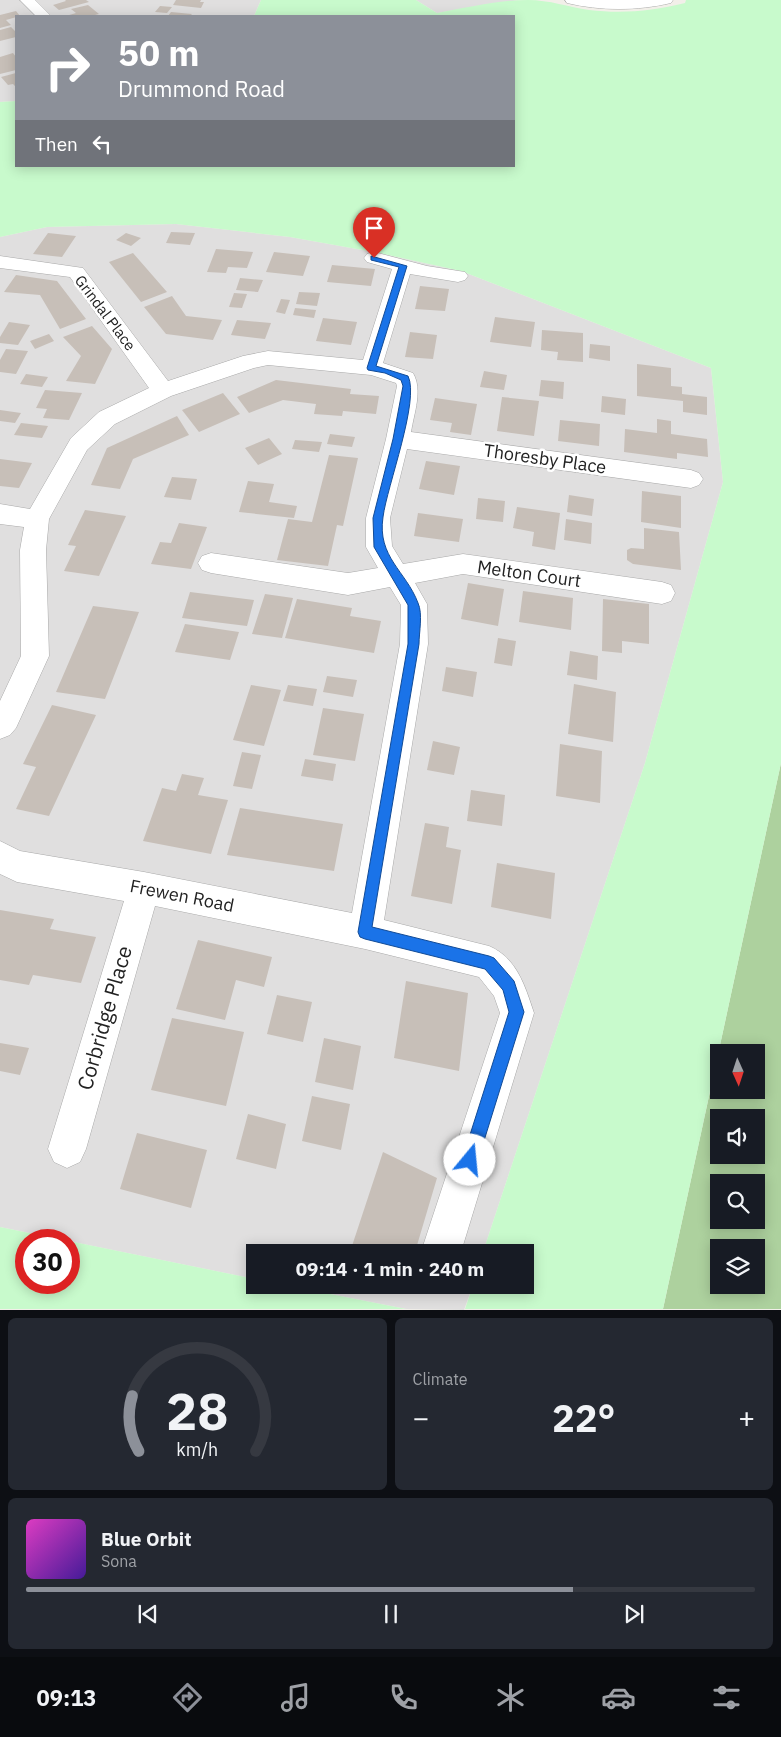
<!DOCTYPE html>
<meta charset="utf-8">
<style>
:root{--surface:#171b24;--page:#242831;--text:#f1f3f6;--muted:#9ea1a6;--line:#363941;--accent:#8c9099}
body{margin:0;font-family:"IBM Plex Sans",sans-serif;background:var(--page);color:var(--text);height:100vh;display:flex;flex-direction:column;font-size:19px;white-space:nowrap}
*{box-sizing:border-box;margin:0}
p{font-size:16px;color:var(--muted)}
.icon{flex:none;width:28px;height:28px;fill:none;stroke:currentColor;stroke-width:2;stroke-linecap:round;stroke-linejoin:round}
.map{position:relative;height:1310px;overflow:hidden}
.sheet{display:flex;flex-direction:column;gap:8px;padding:8px;background:#0d0f14;flex:1}
.sheet>*{flex:none}
.top-card{position:absolute;left:15px;top:15px;width:500px;height:152px;border-radius:0px;box-shadow:0 2px 12px #0003;background:#8c9099;color:#fff;overflow:hidden}
.needle{width:32px;rotate:177deg}
.fabs{position:absolute;left:710px;top:1044px;display:grid;gap:10px}
.fabs a{display:grid;place-items:center;width:55px;height:55px;border-radius:0px;background:var(--surface);box-shadow:0 2px 12px #0003;font-size:25px}
.speed{position:absolute;left:15px;top:1229px;display:flex;gap:10px;font-size:25px;font-weight:700;text-align:center}
.speed>*{display:grid;place-content:center;width:65px;height:65px;border-radius:50%;background:var(--surface);box-shadow:0 2px 12px #0003;line-height:1}
.speed .limit{border:8px solid #d22;background:#fff;color:#111}
.pin{position:absolute;display:grid;place-items:center;width:42px;height:42px;color:#fff;margin:-51px -21px;border-radius:50% 50% 50% 0;rotate:-45deg;box-shadow:0 0 5px #0007}
.pin .icon{rotate:45deg}
.me{position:absolute;width:55px;margin:-28px;rotate:17deg;stroke-linejoin:round;filter:drop-shadow(0 0 4px #0008)}
.turn{display:flex;align-items:center;gap:18px;height:105px;padding:0 20px;font-size:22px}
.turn .icon{width:65px;height:65px;stroke-width:2.5}
.turn b{display:block;font-size:35px;line-height:42px}
.then{display:flex;align-items:center;height:48px;padding:0 20px;background:#0003;gap:10px;font-size:19px}
.big{font-size:38px;font-weight:700;line-height:1.1}
.sheet .card{flex:1;display:flex;flex-direction:column;justify-content:center;gap:8px;min-width:0;padding:0 18px;border-radius:8px;background:var(--page)}
.sheet .dial{align-items:center;gap:0}
.dial svg{height:130px;overflow:visible;fill:none;stroke:var(--line);stroke-width:7;stroke-linecap:round;text-anchor:middle}
.dial text{fill:var(--text);stroke:none}
.song{display:flex;align-items:center;gap:15px}
.cover{width:60px;height:60px;border-radius:8px;background:linear-gradient(135deg,hsl(310 70% 55%),hsl(260 70% 35%))}
.played{height:5px;border-radius:2px;background:linear-gradient(90deg,var(--accent) 75%,var(--line) 75%)}
.keys{display:flex;justify-content:space-around;direction:ltr}
.heat{display:flex;justify-content:space-between;align-items:center;font-size:28px;direction:ltr}
.sheet .tiles{flex:1;display:grid;gap:8px;grid-template-columns:1fr 1fr}
.card:last-child{grid-column:span 2}
.trip{position:absolute;left:246px;top:1244px;width:288px;height:50px;border-radius:0px;background:var(--surface);box-shadow:0 2px 12px #0003;font-weight:700;line-height:50px;text-align:center}
.dock{display:flex;height:80px;justify-content:space-around;align-items:center;background:#090b0e;color:var(--muted)}
.dock .icon{width:35px;height:35px}
.dock .current{color:var(--accent)}
.dock b{font-size:22px;color:var(--text)}
.map>svg:first-child{display:block}
</style>
<div class="map">
<svg width="781" height="1310" viewBox="0 0 781 1310">
<rect width="100%" height="100%" fill="#f2efe9"/>
<!-- residential -->
<path fill="#e0dfdf" d="M0,0H261L254,16H16V101L0,102Z
M416,0H519L437,13Z
M176,224L290,237L379,253L461,271L711,368L723,482L645,763L483,1252H255V1279L0,1227V237L47,227Z
M285,1285H473L464,1310L406,1309Z"/>
<!-- forest -->
<path fill="#add19e" fill-rule="evenodd" d="M781,763V1309H663ZM719,1052H756V1090H719ZM719,1118H756V1155H719ZM719,1182H756V1220H719ZM719,1248H756V1285H719Z"/>
<!-- park -->
<path fill="#c8facc" d="M261,0H416L437,13C466,8 498,0 528,0C549,0 569,7 589,10C623,14 652,11 685,3L686,0H781V763L663,1309H465L473,1285H525V1252H483L645,763L723,482L711,368L461,271L379,253L290,237L176,224L47,227L0,237V102L16,101V166H514V16H254Z
M0,1227L64,1240H26V1282H69V1241L255,1279V1285H285L406,1309H0Z"/>
<!-- building -->
<path fill="#c7bfb8" d="M65,0H86L89,2L59,10L53,5L66,1Z
M176,0H201L200,2H204L201,8L173,5Z
M88,5L99,14L91,16H66L76,13L71,9Z
M160,6L172,7L167,13L155,12Z
M16,11L20,16L6,20L11,25L0,28V15Z
M171,12L192,14L190,16H168Z
M11,27L16,32V37L0,41V30Z
M13,53L16,57V70L0,74V57Z
M16,73V87L13,84L8,85L1,77Z
M171,232L195,233L190,245L166,243Z
M48,233L76,236L62,257L33,254Z
M126,233L141,238L131,246L116,240Z
M216,249L253,252L247,268L228,267L226,273L207,272Z
M274,252L310,256L303,276L266,272Z
M133,253L167,292L141,302L109,262Z
M332,265L375,269L371,286L327,282Z
M16,275L57,281L86,319L60,329L40,295L4,292Z
M240,278L263,280L258,292L236,290Z
M420,286L449,289L445,311L415,309Z
M299,292L320,293L317,306L296,304Z
M234,293L247,294L242,308L229,307Z
M172,296L186,316L222,320L213,340L166,334L144,307Z
M281,299L290,300L285,314L276,312Z
M295,308L316,310L314,318L293,315Z
M495,317L535,322L531,347L490,342Z
M323,318L357,322L351,345L316,341Z
M237,320L271,323L265,339L231,335Z
M9,322L30,325L18,345L0,343V337Z
M92,326L112,349L95,384L66,381L81,356L63,337Z
M542,330L583,333V362L557,360L558,352L541,350Z
M410,332L437,335L433,359L405,357Z
M49,334L54,341L35,349L30,341Z
M590,344L610,346V361L589,358Z
M6,349L28,351L16,374L0,372V360Z
M637,364L671,368V386L682,387V394L707,397V415L683,412V401L637,396Z
M484,371L507,375L504,390L480,387Z
M26,374L48,377L42,387L20,384Z
M276,380L351,389L350,394L379,396L376,414L343,411L342,416L314,414L316,404L283,400L249,413L237,397Z
M541,380L564,382L563,399L539,396Z
M45,390L82,393L69,420L43,418L47,409L36,408Z
M223,393L240,414L199,432L182,410Z
M602,396L626,399L625,415L601,412Z
M502,397L539,401L534,436L497,431Z
M435,398L477,404L471,435L450,432L452,423L430,420Z
M0,410L21,413L15,423L0,421Z
M177,416L189,435L133,459L120,489L91,485L107,448Z
M657,419L671,421V434L707,439L708,457L677,453V459L624,452L625,429L657,433Z
M560,420L600,424L599,446L558,441Z
M21,423L48,426L42,438L14,435Z
M330,434L355,437L352,447L327,444Z
M269,438L282,454L258,465L245,448Z
M295,440L322,442L319,452L292,449Z
M329,455L358,458L343,526L337,525L328,566L277,560L288,519L312,522Z
M0,459L32,463L19,488L0,486Z
M426,461L460,466L454,495L419,489Z
M172,477L197,479L191,500L164,497Z
M248,481L274,484L269,502L297,506L294,518L239,512Z
M642,491L681,496V528L641,522Z
M569,495L594,499L592,516L567,512Z
M478,498L505,501L503,522L476,519Z
M517,507L560,513L555,550L532,546L534,532L513,528Z
M85,510L126,516L99,576L64,571L76,546L68,545Z
M418,513L463,519L459,542L414,536Z
M566,519L592,523L591,544L564,540Z
M179,523L207,527L191,569L151,564L160,542L171,543Z
M644,528L679,532L681,570L633,564L627,560V550L631,548L644,549Z
M468,583L504,589L498,626L461,619Z
M523,591L573,598L571,630L519,622Z
M190,592L254,600L247,626L182,618Z
M265,594L293,598L282,638L252,634Z
M297,599L352,608L350,616L381,621L374,653L285,638Z
M603,599L649,604V644L622,641V653L602,651Z
M93,606L139,612L105,699L56,692Z
M185,624L239,632L230,660L175,652Z
M498,638L516,641L512,666L494,663Z
M570,651L598,656L597,680L567,675Z
M446,667L477,672L473,697L442,691Z
M327,676L357,680L353,697L323,692Z
M574,684L616,692L613,742L568,734Z
M251,685L281,690L264,746L233,740Z
M288,685L317,689L313,706L283,701Z
M52,705L96,715L49,816L16,809L36,767L23,764Z
M323,708L364,714L355,761L313,755Z
M433,741L460,747L454,775L427,770Z
M560,744L602,751L600,803L556,796Z
M242,752L261,755L252,789L233,786Z
M305,759L336,764L333,781L301,776Z
M182,774L204,778L198,795L228,800L211,854L143,841L162,788L176,791Z
M471,790L505,795L502,826L467,821Z
M240,808L343,824L334,871L227,855Z
M425,823L449,827L446,847L461,850L452,904L411,896Z
M497,863L555,873L551,919L491,907Z
M0,910L54,919L50,929L96,937L81,983L33,975L29,985L0,980Z
M198,940L272,957L264,987L236,980L225,1020L176,1009Z
M406,981L468,993L459,1071L394,1058Z
M277,995L312,1002L303,1042L267,1034Z
M172,1018L244,1032L226,1106L151,1090Z
M324,1038L361,1046L353,1090L315,1082Z
M0,1043L29,1048L20,1075L0,1071Z
M312,1096L350,1104L341,1150L302,1141Z
M248,1114L286,1124L276,1169L236,1159Z
M137,1133L207,1150L191,1208L120,1189Z
M383,1152L437,1178L415,1252H350Z
M387,1285H405L403,1293Z"/>
<g fill="none" stroke-linecap="round" stroke-linejoin="round">
<defs>
<path id="minor" d="M20,0H35L51,16H36Z
M565,0H673L671,3C637,11 601,11 567,3Z
M374,252L427,266L465,272L468,276L465,280L458,282L410,274L383,363L413,373C423,390 414,413 411,432L691,470L699,473L703,479L699,485L691,488L407,449L390,518L392,546L403,564L463,554L662,582L671,585L675,593L671,601L662,604L463,574L415,583L427,604L428,644L384,920L489,946C517,958 525,986 534,1013L461,1252H421L500,1013L494,996L479,977L365,949L155,906L86,1149L80,1162L67,1168L54,1162L48,1149L124,901L17,882L0,874V841L20,851L144,872L352,913L400,644L401,605L390,587L348,595L211,573L202,570L198,563L202,556L211,553L348,573L378,568L366,547V518L386,439L397,386L396,383L371,375L268,365L254,368L171,396L115,424L87,450L49,519L46,550L49,656L16,728L10,735L0,739V701L21,656L20,550L24,527L0,524V504L30,509L71,438L99,412L149,388L70,277L0,268V256L83,268L168,381L243,356L268,351L363,360L392,269L367,262L364,258L367,254Z"/>
</defs>
<!-- minor casing -->
<use href="#minor" stroke="#a9a9a9" stroke-width="1"/>
<!-- minor -->
<use href="#minor" fill="#fff" fill-rule="evenodd"/>
</g>
<!-- route -->
<path fill="#1a73e8" stroke="#114b97" d="M371,256L407,266L376,366L408,376C420,400 387,486 383,517C377,557 406,571 418,603C423,614 419,632 419,644L372,927L489,956L494,958L514,981L524,1012L478,1160L476,1166L470,1168L464,1166L462,1160L509,1012L503,990L485,969L365,939L360,937L358,932L408,644V605L374,547L373,518L393,439L403,386L401,380L385,373L368,370L367,368L399,267L371,260Z"/>
<g text-anchor="middle" stroke-width="5" stroke-linejoin="round" paint-order="stroke">
<!-- far-street labels -->
<g font-size="15" fill="#222" stroke="#fff">
<text transform="translate(105 313) rotate(53)" y="5">Grindal Place</text>
</g>
<!-- street labels -->
<g font-size="18" fill="#222" stroke="#fff">
<text transform="translate(545 459) rotate(8)" y="6">Thoresby Place</text>
<text transform="translate(529 574) rotate(8)" y="6">Melton Court</text>
<text transform="translate(182 896) rotate(11)" y="6">Frewen Road</text>
</g>
<!-- near-street labels -->
<g font-size="21" fill="#222" stroke="#fff">
<text transform="translate(105 1018) rotate(-74)" y="7">Corbridge Place</text>
</g>
</g>
</svg>
<div class="fabs">
<a><svg class="needle" viewBox="-14 -14 28 28"><path d="M0-13l5 13h-10z" fill="#e53935"/><path d="M0 13l5-13h-10z" fill="#9ea1a6"/></svg></a>
<a><svg class="icon" aria-label="sound" viewBox="0 0 24 24"><path d="M4 9h4l5-4v14l-5-4H4zM17 9q2 3 0 6"/></svg></a>
<a><svg class="icon" aria-label="search" viewBox="0 0 24 24"><circle cx="10" cy="10" r="6"/><path d="M15 15l6 6"/></svg></a>
<a><svg class="icon" aria-label="layers" viewBox="0 0 24 24"><path d="M12 4l9 5-9 5-9-5zM3 14l9 5 9-5"/></svg></a>
</div>
<div class="speed"><div class="limit">30</div></div>
<div class="pin" style="left:374px;top:258px;background:#d93025"><svg class="icon" aria-label="arrive" viewBox="0 0 24 24"><path d="M6 21V4h12l-3 4 3 4H6"/></svg></div>
<svg class="me" style="left:470px;top:1160px" viewBox="-20 -20 40 40"><circle r="19" fill="#fff"/><path d="M0-13L10 11 0 6-10 11z" fill="#1a73e8"/></svg>
<div class="trip">09:14 · 1 min · 240 m</div>
<div class="top-card">
<div class="turn"><svg class="icon" aria-label="right" viewBox="0 0 24 24"><path d="M7 20v-9h11M14 6l5 5-5 5"/></svg><div><b>50 m</b>Drummond Road</div></div>
<div class="then">Then<svg class="icon" aria-label="left" viewBox="0 0 24 24"><path d="M17 20v-9H6M10 6l-5 5 5 5"/></svg></div>
</div>
</div>
<section class="sheet">
<div class="tiles">
<div class="card dial"><svg viewBox="0 0 100 80">
<path d="M14 69A42 42 0 1 1 86 69"/>
<path d="M14 69A42 42 0 0 1 10 35" stroke="#8c9099"/>
<text x="50" y="56" font-size="32" font-weight="700">28</text>
<text x="50" y="72" font-size="11">km/h</text>
</svg></div>
<div class="card"><p>Climate</p>
<div class="heat"><a>−</a><b class="big">22°</b><a>+</a></div>
</div>
<div class="card">
<div class="song"><i class="cover"></i><div><b>Blue Orbit</b><p>Sona</p></div></div>
<div class="played"></div>
<div class="keys"><svg class="icon" aria-label="previous" viewBox="0 0 24 24"><path d="M18 5L8 12l10 7zM5 5v14"/></svg><svg class="icon" aria-label="pause" viewBox="0 0 24 24"><path d="M8 5v14M16 5v14"/></svg><svg class="icon" aria-label="next" viewBox="0 0 24 24"><path d="M6 5l10 7-10 7zM19 5v14"/></svg></div>
</div>
</div>
</section>
<nav class="dock">
<b>09:13</b>
<svg class="icon current" aria-label="directions" viewBox="0 0 24 24"><path d="M12 3l9 9-9 9-9-9zM9 14v-3h6M13 9l2 2-2 2"/></svg>
<svg class="icon" aria-label="music" viewBox="0 0 24 24"><path d="M9 18V5l10-2v13"/><circle cx="6" cy="18" r="3"/><circle cx="16" cy="16" r="3"/></svg>
<svg class="icon" aria-label="phone" viewBox="0 0 24 24"><path d="M5 4h4l2 5-3 2q2 4 5 5l2-3 5 2v4C11 20 4 13 5 4z"/></svg>
<svg class="icon" aria-label="climate" viewBox="0 0 24 24"><path d="M12 3v18M4 7l16 10M4 17L20 7"/></svg>
<svg class="icon" aria-label="car" viewBox="0 0 24 24"><path d="M5 17H2v-5l4-1 3-4h7l3 4 3 1v5h-3M9 17h6M6 11h13"/><circle cx="7" cy="17" r="2"/><circle cx="17" cy="17" r="2"/></svg>
<svg class="icon" aria-label="filters" viewBox="0 0 24 24"><path d="M4 7h16M4 17h16"/><circle cx="9" cy="7" r="2"/><circle cx="15" cy="17" r="2"/></svg>
</nav>
